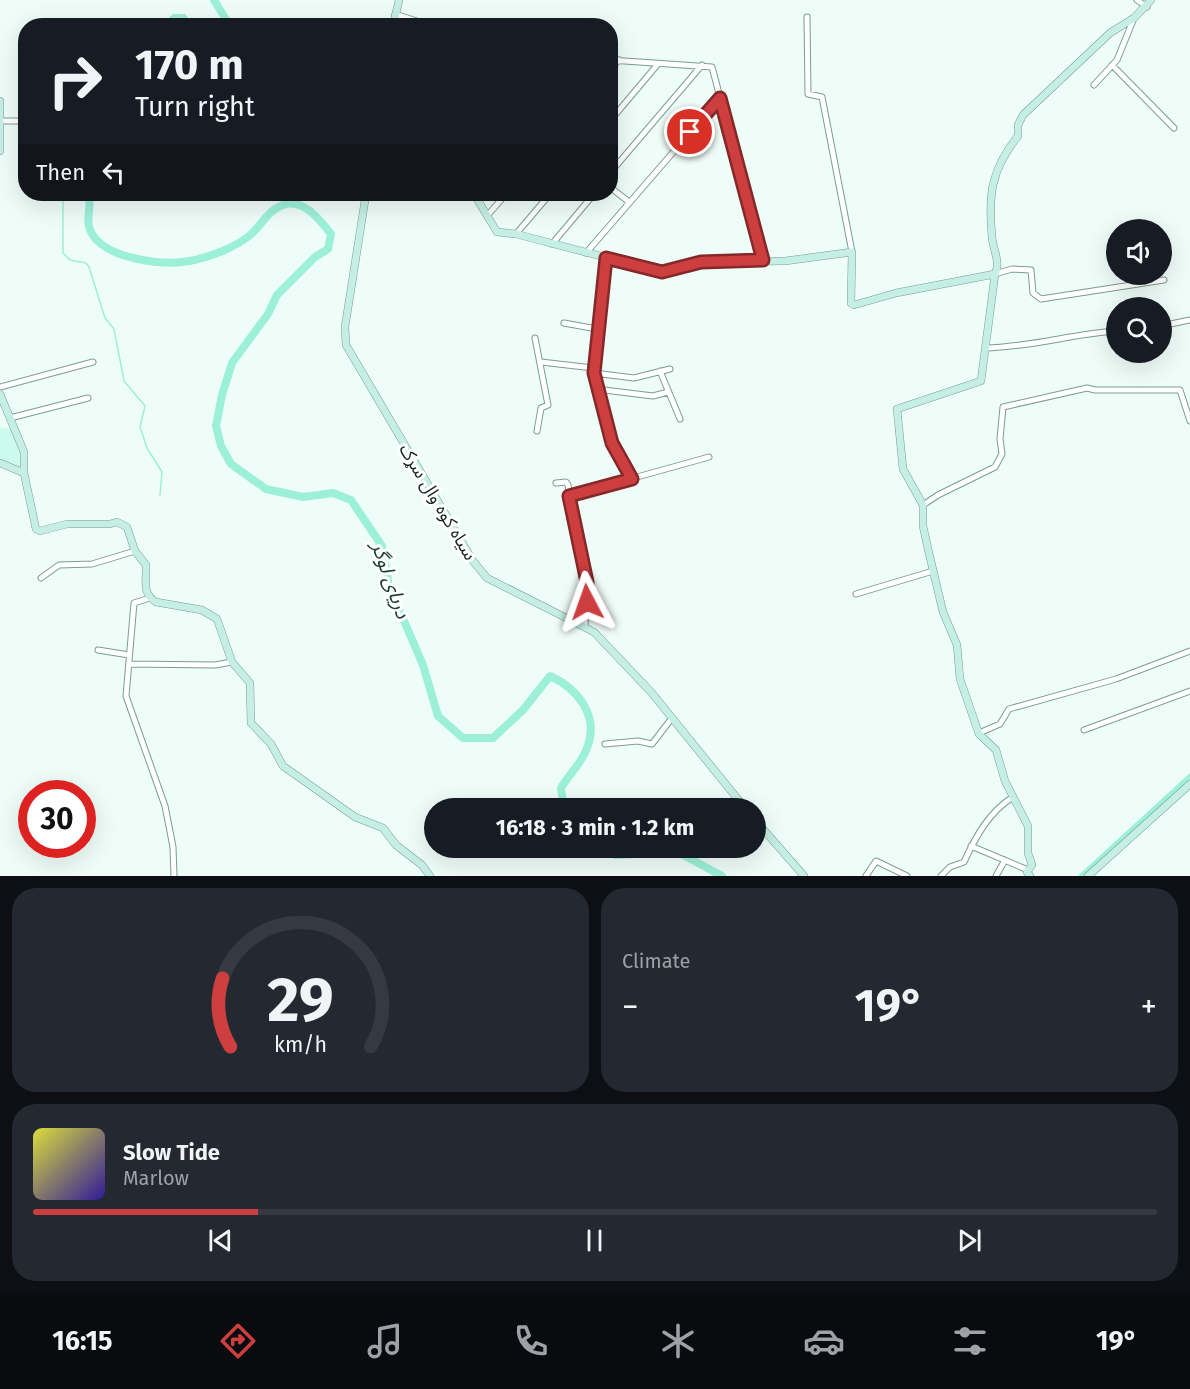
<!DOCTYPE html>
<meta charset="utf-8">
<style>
:root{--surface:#171b24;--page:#242831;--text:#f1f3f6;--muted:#9ea1a6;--line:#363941;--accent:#cd3e3f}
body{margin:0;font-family:"Fira Sans","Noto Sans Arabic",sans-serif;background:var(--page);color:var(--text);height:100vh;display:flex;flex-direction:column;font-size:22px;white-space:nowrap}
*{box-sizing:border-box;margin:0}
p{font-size:20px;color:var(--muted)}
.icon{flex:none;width:33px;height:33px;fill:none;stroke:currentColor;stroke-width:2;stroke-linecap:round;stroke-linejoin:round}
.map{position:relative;height:876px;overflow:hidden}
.side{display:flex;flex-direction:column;gap:12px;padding:12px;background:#0d0f14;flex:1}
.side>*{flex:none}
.hud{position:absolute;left:18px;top:18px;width:600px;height:183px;border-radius:24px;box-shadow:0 6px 24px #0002;background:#171b24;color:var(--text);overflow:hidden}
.controls{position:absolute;left:1106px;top:219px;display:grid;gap:12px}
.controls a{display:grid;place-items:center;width:66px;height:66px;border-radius:50%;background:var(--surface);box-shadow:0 6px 24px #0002;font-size:30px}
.speed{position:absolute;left:18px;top:780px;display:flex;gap:12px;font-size:30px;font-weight:700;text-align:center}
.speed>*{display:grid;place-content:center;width:78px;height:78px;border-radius:50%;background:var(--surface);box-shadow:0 6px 24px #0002;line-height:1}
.speed .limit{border:9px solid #d22;background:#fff;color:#111}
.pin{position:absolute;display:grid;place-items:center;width:51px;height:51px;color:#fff;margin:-26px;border:3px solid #fff;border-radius:50%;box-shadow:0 2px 6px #0007}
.me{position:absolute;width:66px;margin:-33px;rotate:356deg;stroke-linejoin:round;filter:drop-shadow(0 0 4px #0008)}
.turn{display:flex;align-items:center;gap:21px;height:126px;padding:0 18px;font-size:27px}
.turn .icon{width:78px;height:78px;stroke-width:2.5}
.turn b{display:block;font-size:42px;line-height:51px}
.then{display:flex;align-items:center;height:57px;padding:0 18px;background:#0003;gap:12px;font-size:22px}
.big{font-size:45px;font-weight:700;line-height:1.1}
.side .widget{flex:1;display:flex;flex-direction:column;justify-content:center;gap:9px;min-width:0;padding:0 21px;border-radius:24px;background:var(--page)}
.side .dial{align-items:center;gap:0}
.dial svg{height:156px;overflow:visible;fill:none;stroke:var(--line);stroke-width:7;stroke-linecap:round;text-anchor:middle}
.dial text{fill:var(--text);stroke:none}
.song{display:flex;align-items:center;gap:18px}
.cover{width:72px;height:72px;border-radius:9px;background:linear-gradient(135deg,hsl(60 70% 55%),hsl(250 70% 35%))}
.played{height:6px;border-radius:3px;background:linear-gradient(90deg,var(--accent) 20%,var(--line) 20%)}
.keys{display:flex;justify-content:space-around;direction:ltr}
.heat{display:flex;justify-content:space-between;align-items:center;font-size:33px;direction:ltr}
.side .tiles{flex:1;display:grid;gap:12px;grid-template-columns:1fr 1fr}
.widget:last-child{grid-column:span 2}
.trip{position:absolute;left:424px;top:798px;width:342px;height:60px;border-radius:30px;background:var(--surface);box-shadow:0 6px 24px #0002;font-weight:700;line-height:60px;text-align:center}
.dock{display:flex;height:96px;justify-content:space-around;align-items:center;background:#090b0e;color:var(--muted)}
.dock .icon{width:42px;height:42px}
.dock .selected{color:var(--accent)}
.dock b{font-size:27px;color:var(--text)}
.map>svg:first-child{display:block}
</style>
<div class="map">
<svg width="1190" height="876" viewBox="0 0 1190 876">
<rect width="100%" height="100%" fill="#effdf8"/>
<!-- built -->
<path fill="#ccfaec" d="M0,428L13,429L19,438L24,473L0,463Z"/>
<!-- water -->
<path fill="#9df0d8" d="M173,14H185L194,25H161Z"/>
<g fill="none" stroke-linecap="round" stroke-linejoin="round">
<!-- stream -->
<path stroke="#9df0d8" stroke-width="1.5" d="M63,194V253L70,260L86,263L89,267L105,318L114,329L124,381L145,406L140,427L147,448L162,472L160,495"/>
<!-- canal -->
<path stroke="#9df0d8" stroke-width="4.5" d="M1081,876L1190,776"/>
<!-- river -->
<path stroke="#9df0d8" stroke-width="8" d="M214,0L230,26
M89,194C92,207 84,221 92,234C107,259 163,266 190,261C210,257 234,248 249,236C261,226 268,210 283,205C303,197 321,221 331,234L328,249L315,257L277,295L268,314L232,363L222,395L216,426L221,446L231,464L266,489L303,497L333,493L351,500L382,546L389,586L423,665L438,716L463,738H493L523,710L550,676C577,688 600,716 587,748C582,763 569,774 561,788L564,808
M597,848L616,855L678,852L722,876"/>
<defs>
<path id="street" d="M1137,0L1147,7
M395,14L432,26
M807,17L808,94L822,97L852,252
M610,60L712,67L763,260
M1112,65L1174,128
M610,69L619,60
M1094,85L1117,60L1134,18
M0,121H26
M610,121L658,64
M610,173L702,65
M610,187L629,202
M487,216L506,194
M516,234L550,194
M552,244L594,194
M586,253L720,98
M606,258L594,373L612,443L632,479
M995,274L1012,269L1031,270L1033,293L1041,299L1164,280
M564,323L597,329
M1161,326L1190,320
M535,338L548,405L541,408L537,431
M986,348C1031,347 1072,334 1116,331
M541,362L593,368
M660,371L680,419
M594,373L634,378L670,369
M0,387L93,362
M596,389L653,396L668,392
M10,418L88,398
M556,483L566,482L568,485L574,527L587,582L585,626
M569,496L709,457
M923,505L938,495L995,467L1002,454L1000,439L1003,407L1087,388L1095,390H1180L1190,421
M41,578L59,565L92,564L135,551
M856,594L933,571
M150,598L134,603L126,696L165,806L173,847L174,876
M98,650L129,655
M131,664L215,665L232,662
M1084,730L1190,691
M979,733L1000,724L1009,709L1116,679L1190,651
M605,744L638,741L652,744L672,718
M971,846L1028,870
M866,876L876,861L907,876
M941,876L950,867L964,862C976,836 989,812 1013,797
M996,876L1005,860"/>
<path id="secondary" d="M393,26L399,0
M0,101V151
M366,194L345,327L346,345L473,561L487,578L594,632L651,692L745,808
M474,194L497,232L516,234L662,272L701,262L785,261L852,252L851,303L854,305L896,293L995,274
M0,394L24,452V473L36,529L40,531L67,524H110L117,522L127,527L135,551L146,565C147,579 141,593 156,602L202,610L217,619L232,662L250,683L251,723L271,744L283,766L355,817L383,828L396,845L422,865L430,876
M0,463L24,473
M756,821L804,876
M1030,876L1027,872L1032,865L1028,853V826L1005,781L996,750L979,734L960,679L957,645L943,612L928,549L923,526V505L903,469L897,409L981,381L995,274C1001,261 993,251 992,237C988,195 991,170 1018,136V125L1023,115L1110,33L1134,18L1151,0
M1088,876L1190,784"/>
</defs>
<!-- street casing -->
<use href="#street" stroke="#7a9d92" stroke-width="7"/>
<!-- secondary casing -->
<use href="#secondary" stroke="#7a9d92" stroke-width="8"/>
<!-- street -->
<use href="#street" stroke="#fff" stroke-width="5"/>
<!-- secondary -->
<use href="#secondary" stroke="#c5eee5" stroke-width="7"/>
</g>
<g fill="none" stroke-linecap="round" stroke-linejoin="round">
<defs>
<path id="route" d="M587,602V582L569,496L632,479L612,443L594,373L606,258L662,272L701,262L763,260L720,98L690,132"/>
</defs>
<!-- route casing -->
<use href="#route" stroke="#852829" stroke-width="15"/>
<!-- route -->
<use href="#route" stroke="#cd3e3f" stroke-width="10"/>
</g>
<g text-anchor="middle" stroke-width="6" stroke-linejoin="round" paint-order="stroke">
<!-- street labels -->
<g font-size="18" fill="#182622" stroke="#fff">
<text transform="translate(438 502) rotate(59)" y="6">سیاه کوه وال سړک</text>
</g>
<!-- water labels -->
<g font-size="20" font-style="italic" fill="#1c4238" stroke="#fff">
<text transform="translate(391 580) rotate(71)" y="7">دریای لوگر</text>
</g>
</g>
</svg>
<div class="controls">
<a><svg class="icon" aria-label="sound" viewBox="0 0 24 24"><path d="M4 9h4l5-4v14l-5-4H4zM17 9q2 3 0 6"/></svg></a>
<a><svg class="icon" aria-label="search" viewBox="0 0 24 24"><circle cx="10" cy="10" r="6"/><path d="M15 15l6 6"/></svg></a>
</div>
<div class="speed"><div class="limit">30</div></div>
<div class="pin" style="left:690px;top:132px;background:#d93025"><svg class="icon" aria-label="arrive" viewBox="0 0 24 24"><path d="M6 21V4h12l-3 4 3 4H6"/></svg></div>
<svg class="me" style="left:587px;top:602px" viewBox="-20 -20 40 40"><path d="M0-17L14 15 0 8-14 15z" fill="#cd3e3f" stroke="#fff" stroke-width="4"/></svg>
<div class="trip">16:18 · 3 min · 1.2 km</div>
<div class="hud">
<div class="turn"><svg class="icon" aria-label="right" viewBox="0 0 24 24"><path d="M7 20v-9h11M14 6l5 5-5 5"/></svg><div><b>170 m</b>Turn right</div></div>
<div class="then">Then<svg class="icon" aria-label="left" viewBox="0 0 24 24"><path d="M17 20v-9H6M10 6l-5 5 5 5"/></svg></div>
</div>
</div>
<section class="side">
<div class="tiles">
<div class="widget dial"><svg viewBox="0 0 100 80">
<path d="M14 69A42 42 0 1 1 86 69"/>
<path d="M14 69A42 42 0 0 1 10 34" stroke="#cd3e3f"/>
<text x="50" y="56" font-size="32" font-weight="700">29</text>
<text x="50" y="72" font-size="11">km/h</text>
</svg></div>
<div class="widget"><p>Climate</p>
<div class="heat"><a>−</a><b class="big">19°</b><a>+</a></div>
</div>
<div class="widget">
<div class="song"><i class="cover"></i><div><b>Slow Tide</b><p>Marlow</p></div></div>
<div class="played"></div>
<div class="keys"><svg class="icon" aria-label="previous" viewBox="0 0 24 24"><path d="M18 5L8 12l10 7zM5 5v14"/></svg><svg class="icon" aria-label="pause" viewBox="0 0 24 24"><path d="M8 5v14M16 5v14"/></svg><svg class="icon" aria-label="next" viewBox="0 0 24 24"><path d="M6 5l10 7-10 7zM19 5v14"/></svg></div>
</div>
</div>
</section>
<nav class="dock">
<b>16:15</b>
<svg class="icon selected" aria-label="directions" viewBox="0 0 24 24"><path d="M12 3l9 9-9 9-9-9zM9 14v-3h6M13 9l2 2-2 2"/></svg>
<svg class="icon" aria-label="music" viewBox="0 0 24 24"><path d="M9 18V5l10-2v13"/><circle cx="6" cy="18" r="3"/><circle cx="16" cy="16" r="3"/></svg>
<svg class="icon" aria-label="phone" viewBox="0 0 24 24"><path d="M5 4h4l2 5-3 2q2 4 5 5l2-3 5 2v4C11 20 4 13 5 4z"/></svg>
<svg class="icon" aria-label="climate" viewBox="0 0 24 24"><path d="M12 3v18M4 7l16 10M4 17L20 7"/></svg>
<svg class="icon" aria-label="car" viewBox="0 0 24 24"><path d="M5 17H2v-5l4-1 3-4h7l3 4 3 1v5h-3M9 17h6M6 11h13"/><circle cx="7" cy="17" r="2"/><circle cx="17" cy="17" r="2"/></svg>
<svg class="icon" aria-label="filters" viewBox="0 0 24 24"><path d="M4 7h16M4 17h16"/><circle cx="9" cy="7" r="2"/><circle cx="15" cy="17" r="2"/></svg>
<b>19°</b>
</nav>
